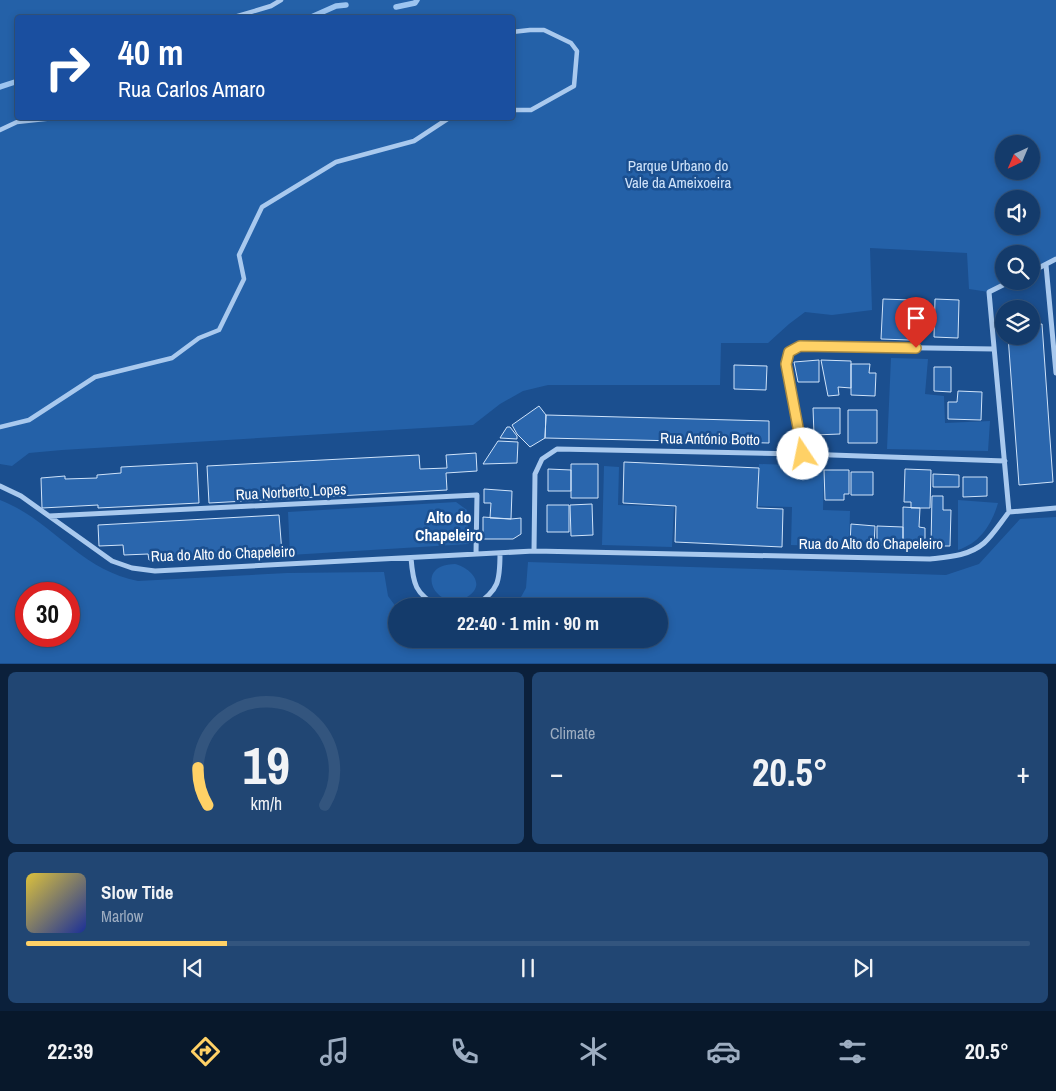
<!DOCTYPE html>
<meta charset="utf-8">
<style>
:root{--surface:#143b6b;--page:#214673;--text:#f1f3f6;--muted:#9dadc1;--line:#33557e;--accent:#ffd166}
body{margin:0;font-family:"Archivo Narrow",sans-serif;background:var(--page);color:var(--text);height:100vh;display:flex;flex-direction:column;font-size:19px;white-space:nowrap}
*{box-sizing:border-box;margin:0}
p{font-size:16px;color:var(--muted)}
.icon{flex:none;width:28px;height:28px;fill:none;stroke:currentColor;stroke-width:2;stroke-linecap:round;stroke-linejoin:round}
.map{position:relative;height:664px;overflow:hidden}
.drawer{display:flex;flex-direction:column;gap:8px;padding:8px;background:#0b203b;flex:1}
.drawer>*{flex:none}
.hud{position:absolute;left:15px;top:15px;width:500px;height:105px;border-radius:5px;box-shadow:0 2px 8px #0003,0 0 0 1px var(--line);background:#1a4fa0;color:#fff;overflow:hidden}
.needle{width:32px;rotate:224deg}
.fabs{position:absolute;left:995px;top:135px;display:grid;gap:10px}
.fabs a{display:grid;place-items:center;width:45px;height:45px;border-radius:50%;background:var(--surface);box-shadow:0 2px 8px #0003,0 0 0 1px var(--line);font-size:25px}
.speed{position:absolute;left:15px;top:582px;display:flex;gap:10px;font-size:25px;font-weight:700;text-align:center}
.speed>*{display:grid;place-content:center;width:65px;height:65px;border-radius:50%;background:var(--surface);box-shadow:0 2px 8px #0003,0 0 0 1px var(--line);line-height:1}
.speed .limit{border:8px solid #d22;background:#fff;color:#111}
.pin{position:absolute;display:grid;place-items:center;width:42px;height:42px;color:#fff;margin:-51px -21px;border-radius:50% 50% 50% 0;rotate:-45deg;box-shadow:0 0 5px #0007}
.pin .icon{rotate:45deg}
.me{position:absolute;width:55px;margin:-28px;rotate:349deg;stroke-linejoin:round;filter:drop-shadow(0 0 4px #0008)}
.turn{display:flex;align-items:center;gap:18px;height:105px;padding:0 20px;font-size:22px}
.turn .icon{width:65px;height:65px;stroke-width:2.5}
.turn b{display:block;font-size:35px;line-height:42px}
.big{font-size:38px;font-weight:700;line-height:1.1}
.drawer .widget{flex:1;display:flex;flex-direction:column;justify-content:center;gap:8px;min-width:0;padding:0 18px;border-radius:8px;background:var(--page)}
.drawer .dial{align-items:center;gap:0}
.dial svg{height:130px;overflow:visible;fill:none;stroke:var(--line);stroke-width:7;stroke-linecap:round;text-anchor:middle}
.dial text{fill:var(--text);stroke:none}
.song{display:flex;align-items:center;gap:15px}
.cover{width:60px;height:60px;border-radius:8px;background:linear-gradient(135deg,hsl(50 70% 55%),hsl(230 70% 35%))}
.played{height:5px;border-radius:2px;background:linear-gradient(90deg,var(--accent) 20%,var(--line) 20%)}
.keys{display:flex;justify-content:space-around;direction:ltr}
.heat{display:flex;justify-content:space-between;align-items:center;font-size:28px;direction:ltr}
.drawer .tiles{flex:1;display:grid;gap:8px;grid-template-columns:1fr 1fr}
.widget:last-child{grid-column:span 2}
.trip{position:absolute;left:388px;top:598px;width:280px;height:50px;border-radius:25px;background:var(--surface);box-shadow:0 2px 8px #0003,0 0 0 1px var(--line);font-weight:700;line-height:50px;text-align:center}
.tab-bar{display:flex;height:80px;justify-content:space-around;align-items:center;background:#08182b;color:var(--muted)}
.tab-bar .icon{width:35px;height:35px}
.tab-bar .selected{color:var(--accent)}
.tab-bar b{font-size:22px;color:var(--text)}
.map>svg:first-child{display:block}
</style>
<div class="map">
<svg width="1056" height="664" viewBox="0 0 1056 664">
<rect width="100%" height="100%" fill="#1b4f8f"/>
<!-- green -->
<path fill="#2461a8" fill-rule="evenodd" d="M0,0H1056V259L1031,272V254H1004V281H1011L989,292L969,289L967,253L870,248L872,310L832,315L805,312L789,324L768,343H721L720,385H548L523,391L500,404L473,425L62,450L29,453L12,466L0,464ZM18,18H512V118H18ZM1004,144H1031V171H1004ZM1004,199H1031V226H1004Z
M891,358L928,359L925,394L944,396L945,423L990,421L988,451L887,449Z
M759,464L824,466L823,510L850,511L849,547L791,545L792,507L757,506Z
M604,466L619,467L618,505L674,507L672,547L602,545Z
M0,500C52,520 80,570 138,581L287,573L384,572L388,596L396,607V639H659V606H516L526,588L528,562L946,575L979,564L1020,519L1056,517V663H0ZM26,594H69V636H26Z
M958,500L998,503C992,524 980,543 958,550Z
M456,502L467,510L469,544L290,555L288,512Z
M455,564C471,568 487,585 467,597C437,614 411,565 455,564Z"/>
<g fill="none" stroke-linecap="round" stroke-linejoin="round">
<!-- stream -->
<path stroke="#9cc4f0" stroke-width="5.5" d="M396,7L415,3L417,0
M309,18L336,6L346,5
M0,87L18,81"/>
</g>
<!-- building -->
<path fill="#2a66ad" stroke="#cfe3fa" d="M883,299L911,300L909,340L881,339Z
M935,299L959,300L958,338L934,337Z
M1042,324L1053,482L1019,485L1008,336H1031V325Z
M819,360V382H798L794,362Z
M821,360L851,361V388L838,387L839,395L828,396Z
M851,364H870L869,373H876L875,396L851,395Z
M734,365L767,366L766,390L734,389Z
M934,367H951V392L934,391Z
M958,391L982,392L981,420L948,419V402H957Z
M539,406L546,415L545,438L530,447L517,434L512,425Z
M813,408H840V434L814,435Z
M848,410H877V443H848Z
M546,415L769,421V443L545,438Z
M507,427H510L517,436V439L500,438Z
M498,441L518,442L517,463L483,464Z
M476,453L477,471L446,473L447,490L209,503L207,466L419,455L420,469L447,468L446,455Z
M624,462L759,468L757,508L783,509L782,547L675,542L676,506L623,503Z
M197,463L199,503L98,508V505L42,508L41,478L65,476V479L97,478V475L121,473V467Z
M571,464H598V498H571Z
M548,469L571,470V491H548Z
M905,469L931,470L930,508H911V502H904Z
M824,470H849V494H844V500H825Z
M851,472H873V495H851Z
M933,474L959,475V487H933Z
M963,477H987V496L963,497Z
M484,489L512,491L511,519L490,518L491,503H484Z
M932,496H943V510H951L950,546H931Z
M592,504L593,535L571,536L570,505Z
M547,505H569V532H547Z
M903,507L920,508L919,527L925,528V547H903Z
M279,515L282,553L149,560L148,554L124,555L123,545L99,546L98,525Z
M483,517L511,519L521,518V534L513,539H483Z
M851,524L875,526L874,545L850,544Z
M877,526L903,527V545H877Z"/>
<g fill="none" stroke-linecap="round" stroke-linejoin="round">
<!-- pedestrian -->
<path stroke="#a9c9ee" stroke-width="4.5" d="M231,18L271,6L281,0
M512,32L530,30H544L571,43L577,51L574,86L531,110H512
M0,130L17,122L54,118
M0,427L29,420L95,377L172,358L199,338L219,330L244,279L239,255L262,207L336,162L414,141L449,118"/>
<!-- minor -->
<path stroke="#a9c9ee" stroke-width="5" d="M1046,265L1056,373
M1031,272L1056,259
M803,454L786,364L789,352L800,346L994,349
M0,486L21,496L112,561L132,568L155,571L534,551L930,559C948,557 969,556 984,543C993,535 1001,522 1009,512L989,292L1011,281
M1009,512L1056,508
M49,516L477,495L476,554
M534,551L535,474L542,459L557,449L803,454L1005,461
M411,558C413,583 415,595 439,606
M475,606C499,590 500,581 500,553"/>
</g>
<g fill="none" stroke-linecap="round" stroke-linejoin="round">
<defs>
<path id="route" d="M803,454L786,364L789,352L800,346L916,348"/>
</defs>
<!-- route casing -->
<use href="#route" stroke="#a68842" stroke-width="12"/>
<!-- route -->
<use href="#route" stroke="#ffd166" stroke-width="9"/>
</g>
<g text-anchor="middle" stroke-width="5" stroke-linejoin="round" paint-order="stroke">
<!-- park labels -->
<g font-size="15" fill="#cfe3fa" stroke="#1b4f8f">
<text x="678" y="171">Parque Urbano do<tspan x="678" dy="17">Vale da Ameixoeira</tspan></text>
</g>
<!-- street labels -->
<g font-size="15" fill="#fff" stroke="#1b4f8f">
<text transform="translate(710 439) rotate(1)" y="5">Rua António Botto</text>
<text transform="translate(291 492) rotate(-3)" y="5">Rua Norberto Lopes</text>
<text x="871" y="549">Rua do Alto do Chapeleiro</text>
<text transform="translate(223 554) rotate(-2)" y="5">Rua do Alto do Chapeleiro</text>
</g>
<!-- neighbourhood labels -->
<g font-size="16" font-weight="bold" fill="#fff" stroke="#1b4f8f">
<text x="449" y="523">Alto do<tspan x="449" dy="18">Chapeleiro</tspan></text>
</g>
</g>
</svg>
<div class="fabs">
<a><svg class="needle" viewBox="-14 -14 28 28"><path d="M0-13l5 13h-10z" fill="#e53935"/><path d="M0 13l5-13h-10z" fill="#9dadc1"/></svg></a>
<a><svg class="icon" aria-label="sound" viewBox="0 0 24 24"><path d="M4 9h4l5-4v14l-5-4H4zM17 9q2 3 0 6"/></svg></a>
<a><svg class="icon" aria-label="search" viewBox="0 0 24 24"><circle cx="10" cy="10" r="6"/><path d="M15 15l6 6"/></svg></a>
<a><svg class="icon" aria-label="layers" viewBox="0 0 24 24"><path d="M12 4l9 5-9 5-9-5zM3 14l9 5 9-5"/></svg></a>
</div>
<div class="speed"><div class="limit">30</div></div>
<div class="pin" style="left:916px;top:348px;background:#d93025"><svg class="icon" aria-label="arrive" viewBox="0 0 24 24"><path d="M6 21V4h12l-3 4 3 4H6"/></svg></div>
<svg class="me" style="left:803px;top:454px" viewBox="-20 -20 40 40"><circle r="19" fill="#fff"/><path d="M0-13L10 11 0 6-10 11z" fill="#ffd166"/></svg>
<div class="trip">22:40 · 1 min · 90 m</div>
<div class="hud">
<div class="turn"><svg class="icon" aria-label="right" viewBox="0 0 24 24"><path d="M7 20v-9h11M14 6l5 5-5 5"/></svg><div><b>40 m</b>Rua Carlos Amaro</div></div>
</div>
</div>
<section class="drawer">
<div class="tiles">
<div class="widget dial"><svg viewBox="0 0 100 80">
<path d="M14 69A42 42 0 1 1 86 69"/>
<path d="M14 69A42 42 0 0 1 8 46" stroke="#ffd166"/>
<text x="50" y="56" font-size="32" font-weight="700">19</text>
<text x="50" y="72" font-size="11">km/h</text>
</svg></div>
<div class="widget"><p>Climate</p>
<div class="heat"><a>−</a><b class="big">20.5°</b><a>+</a></div>
</div>
<div class="widget">
<div class="song"><i class="cover"></i><div><b>Slow Tide</b><p>Marlow</p></div></div>
<div class="played"></div>
<div class="keys"><svg class="icon" aria-label="previous" viewBox="0 0 24 24"><path d="M18 5L8 12l10 7zM5 5v14"/></svg><svg class="icon" aria-label="pause" viewBox="0 0 24 24"><path d="M8 5v14M16 5v14"/></svg><svg class="icon" aria-label="next" viewBox="0 0 24 24"><path d="M6 5l10 7-10 7zM19 5v14"/></svg></div>
</div>
</div>
</section>
<nav class="tab-bar">
<b>22:39</b>
<svg class="icon selected" aria-label="directions" viewBox="0 0 24 24"><path d="M12 3l9 9-9 9-9-9zM9 14v-3h6M13 9l2 2-2 2"/></svg>
<svg class="icon" aria-label="music" viewBox="0 0 24 24"><path d="M9 18V5l10-2v13"/><circle cx="6" cy="18" r="3"/><circle cx="16" cy="16" r="3"/></svg>
<svg class="icon" aria-label="phone" viewBox="0 0 24 24"><path d="M5 4h4l2 5-3 2q2 4 5 5l2-3 5 2v4C11 20 4 13 5 4z"/></svg>
<svg class="icon" aria-label="climate" viewBox="0 0 24 24"><path d="M12 3v18M4 7l16 10M4 17L20 7"/></svg>
<svg class="icon" aria-label="car" viewBox="0 0 24 24"><path d="M5 17H2v-5l4-1 3-4h7l3 4 3 1v5h-3M9 17h6M6 11h13"/><circle cx="7" cy="17" r="2"/><circle cx="17" cy="17" r="2"/></svg>
<svg class="icon" aria-label="filters" viewBox="0 0 24 24"><path d="M4 7h16M4 17h16"/><circle cx="9" cy="7" r="2"/><circle cx="15" cy="17" r="2"/></svg>
<b>20.5°</b>
</nav>
